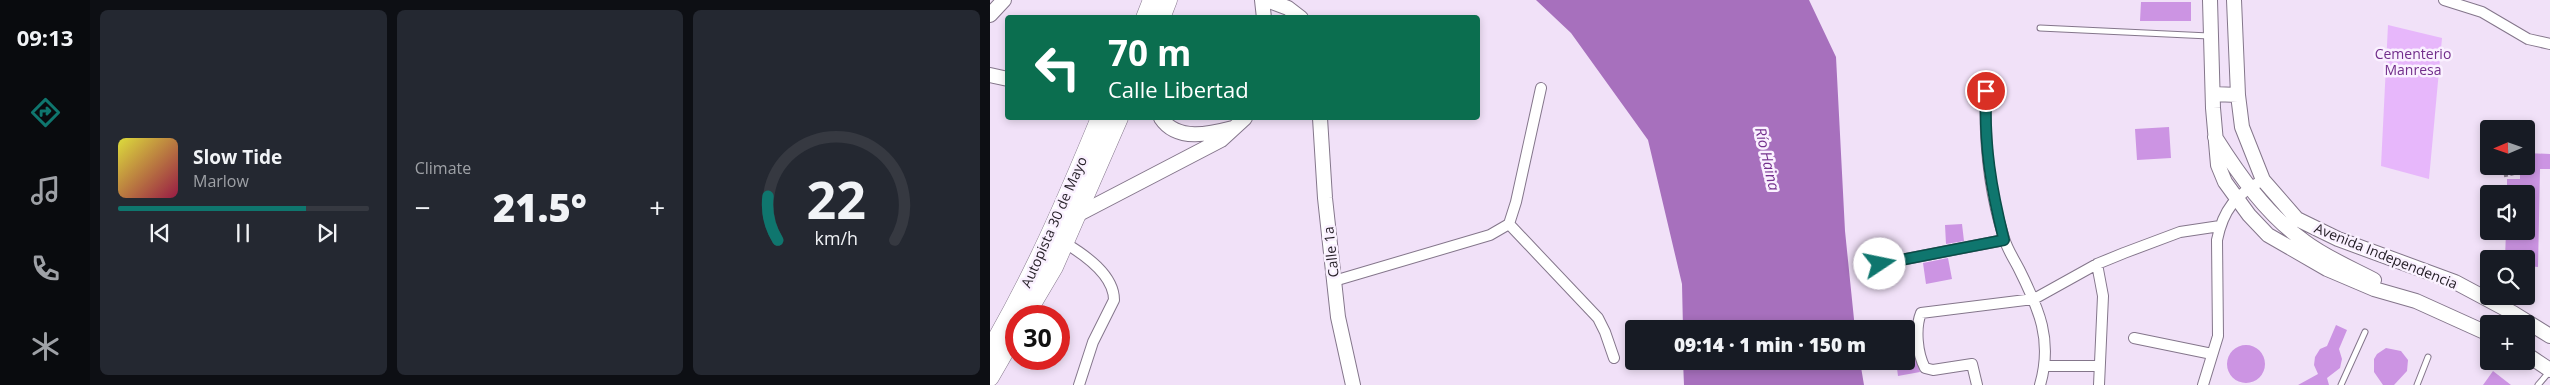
<!DOCTYPE html>
<meta charset="utf-8">
<style>
:root{--surface:#171b24;--page:#242831;--text:#f1f3f6;--muted:#9ea1a6;--line:#363941;--accent:#0f766e}
body{margin:0;font-family:"Open Sans",sans-serif;background:var(--page);color:var(--text);height:100vh;display:flex;flex-direction:column;font-size:19px;white-space:nowrap}
*{box-sizing:border-box;margin:0}
p{font-size:16px;color:var(--muted)}
.icon{flex:none;width:28px;height:28px;fill:none;stroke:currentColor;stroke-width:2;stroke-linecap:round;stroke-linejoin:round}
.map{position:relative;flex:1;overflow:hidden}
.side{display:flex;flex-direction:column;gap:10px;padding:10px;background:#0d0f14;width:900px}
.side>*{flex:none}
.guide{position:absolute;left:15px;top:15px;width:475px;height:105px;border-radius:5px;box-shadow:0 2px 8px #0003;background:#0b6e4f;color:#fff;overflow:hidden}
.needle{width:32px;rotate:268deg}
.tools{position:absolute;left:1490px;top:120px;display:grid;gap:10px}
.tools a{display:grid;place-items:center;width:55px;height:55px;border-radius:5px;background:var(--surface);box-shadow:0 2px 8px #0003;font-size:25px}
.speed{position:absolute;left:15px;top:305px;display:flex;gap:10px;font-size:25px;font-weight:700;text-align:center}
.speed>*{display:grid;place-content:center;width:65px;height:65px;border-radius:50%;background:var(--surface);box-shadow:0 2px 8px #0003;line-height:1}
.speed .limit{border:8px solid #d22;background:#fff;color:#111}
.pin{position:absolute;display:grid;place-items:center;width:42px;height:42px;color:#fff;margin:-21px;border:2px solid #fff;border-radius:50%;box-shadow:0 1px 5px #0007}
.me{position:absolute;width:55px;margin:-28px;rotate:79deg;stroke-linejoin:round;filter:drop-shadow(0 0 4px #0008)}
.turn{display:flex;align-items:center;gap:18px;height:105px;padding:0 20px;font-size:22px}
.turn .icon{width:65px;height:65px;stroke-width:2.5}
.turn b{display:block;font-size:35px;line-height:42px}
.big{font-size:38px;font-weight:800;line-height:1.1}
.side .card{flex:1;display:flex;flex-direction:column;justify-content:center;gap:8px;min-width:0;padding:0 18px;border-radius:8px;background:var(--page)}
.side .dial{align-items:center;gap:0}
.dial svg{height:130px;overflow:visible;fill:none;stroke:var(--line);stroke-width:7;stroke-linecap:round;text-anchor:middle}
.dial text{fill:var(--text);stroke:none}
.song{display:flex;align-items:center;gap:15px}
.cover{width:60px;height:60px;border-radius:8px;background:linear-gradient(135deg,hsl(60 70% 55%),hsl(340 70% 35%))}
.played{height:5px;border-radius:2px;background:linear-gradient(90deg,var(--accent) 75%,var(--line) 75%)}
.keys{display:flex;justify-content:space-around;direction:ltr}
.heat{display:flex;justify-content:space-between;align-items:center;font-size:28px;direction:ltr}
.side .tiles{flex:1;display:grid;gap:10px;grid-template-columns:repeat(3,1fr)}
.trip{position:absolute;left:635px;top:320px;width:290px;height:50px;border-radius:5px;background:var(--surface);box-shadow:0 2px 8px #0003;font-weight:800;line-height:50px;text-align:center}
main{display:flex;flex:1;min-height:0}
.dock{display:flex;flex-direction:column;width:90px;justify-content:space-around;align-items:center;background:#090b0e;color:var(--muted)}
.dock .icon{width:35px;height:35px}
.dock .selected{color:var(--accent)}
.dock b{font-size:22px;color:var(--text)}
.map>svg:first-child{display:block}
</style>
<main>
<nav class="dock">
<b>09:13</b>
<svg class="icon selected" aria-label="directions" viewBox="0 0 24 24"><path d="M12 3l9 9-9 9-9-9zM9 14v-3h6M13 9l2 2-2 2"/></svg>
<svg class="icon" aria-label="music" viewBox="0 0 24 24"><path d="M9 18V5l10-2v13"/><circle cx="6" cy="18" r="3"/><circle cx="16" cy="16" r="3"/></svg>
<svg class="icon" aria-label="phone" viewBox="0 0 24 24"><path d="M5 4h4l2 5-3 2q2 4 5 5l2-3 5 2v4C11 20 4 13 5 4z"/></svg>
<svg class="icon" aria-label="climate" viewBox="0 0 24 24"><path d="M12 3v18M4 7l16 10M4 17L20 7"/></svg>
</nav>
<section class="side">
<div class="tiles">
<div class="card">
<div class="song"><i class="cover"></i><div><b>Slow Tide</b><p>Marlow</p></div></div>
<div class="played"></div>
<div class="keys"><svg class="icon" aria-label="previous" viewBox="0 0 24 24"><path d="M18 5L8 12l10 7zM5 5v14"/></svg><svg class="icon" aria-label="pause" viewBox="0 0 24 24"><path d="M8 5v14M16 5v14"/></svg><svg class="icon" aria-label="next" viewBox="0 0 24 24"><path d="M6 5l10 7-10 7zM19 5v14"/></svg></div>
</div>
<div class="card"><p>Climate</p>
<div class="heat"><a>−</a><b class="big">21.5°</b><a>+</a></div>
</div>
<div class="card dial"><svg viewBox="0 0 100 80">
<path d="M14 69A42 42 0 1 1 86 69"/>
<path d="M14 69A42 42 0 0 1 8 42" stroke="#0f766e"/>
<text x="50" y="56" font-size="32" font-weight="700">22</text>
<text x="50" y="72" font-size="11">km/h</text>
</svg></div>
</div>
</section>
<div class="map">
<svg width="1560" height="385" viewBox="0 0 1560 385">
<rect width="100%" height="100%" fill="#f1e1f8"/>
<!-- green -->
<path fill="#e7b7fb" d="M1398,25L1452,38L1439,179L1391,166Z"/>
<!-- water -->
<path fill="#a770bd" d="M546,0H819L846,57L855,231L865,329H693L692,284L658,140L581,33Z
M693,361H870L874,385H694Z"/>
<!-- building -->
<path fill="#cc94e3" d="M1151,2H1201V21H1150Z
M1179,127L1181,158L1147,160L1145,129Z
M1536,153L1560,154V169H1550L1548,267L1536,266V259H1515L1516,231H1536V194H1517V179H1530V166H1536Z
M972,224L974,241L956,244L955,225Z
M958,258L962,279L936,284L933,263Z
M1346,325L1357,330L1349,349L1352,359L1350,368L1337,378L1339,385H1308L1328,374L1324,365L1325,357L1330,349L1337,346Z
M921,342L930,372L908,376L906,361H916V343Z
M1237 364a19 19 0 1 1 38 0a19 19 0 1 1-38 0Z
M1396,348L1411,351L1418,360L1417,371L1404,385H1393L1384,372V359L1387,354Z
M1503,371L1521,385H1493Z"/>
<g fill="none" stroke-linecap="round" stroke-linejoin="round">
<defs>
<path id="lane" d="M1050,28L1219,36
M1351,385L1375,332
M1427,385L1438,357
M1548,385L1560,371"/>
<path id="street" d="M1454,0L1492,12L1538,39L1560,44
M996,91C994,141 999,191 1014,238C1017,249 1024,259 1029,269C1049,309 1063,340 1050,385
M519,224L608,318L615,332L624,358
M75,243C95,255 124,275 124,300L103,342L89,385
M890,264L1014,240
M1107,264L1113,296L1109,385
M344,281L500,235L519,224L526,202L551,88
M1144,338L1222,354
M1056,366H1109
M987,385L982,364L943,370L935,368C927,353 925,328 931,313L1044,299L1107,264L1134,253L1190,232L1230,226
M1213,385L1228,336L1227,240C1233,210 1246,194 1273,180"/>
<path id="secondary" d="M272,0L274,18
M277,0L298,8L311,18
M1220,0L1223,108L1228,165L1235,182L1259,215L1278,235L1337,269L1384,289L1426,301L1499,334
M1244,0L1248,95L1252,127L1273,180L1307,219L1348,239L1465,282L1523,313L1560,336
M0,15L14,0
M0,75L18,79
M1223,94L1248,95
M171,118C187,142 220,134 243,128
M330,118L335,198L348,317L363,385
M1225,137C1249,175 1277,215 1314,241C1335,257 1361,268 1384,280
M87,215L231,140L255,118
M1536,354L1560,370"/>
<path id="highway" d="M155,18L162,0
M171,18L178,0
M35,316L64,267L129,118
M0,350C44,275 77,198 110,118
M0,377L26,332"/>
</defs>
<!-- lane casing -->
<use href="#lane" stroke="#84768b" stroke-width="7"/>
<!-- street casing -->
<use href="#street" stroke="#84768b" stroke-width="12"/>
<!-- secondary casing -->
<use href="#secondary" stroke="#84768b" stroke-width="16"/>
<!-- highway casing -->
<use href="#highway" stroke="#84768b" stroke-width="19"/>
<!-- path -->
<path stroke="#8c8190" stroke-width="2.5" stroke-dasharray="4 2.5" stroke-linecap="butt" d="M1514,176L1533,172"/>
<!-- lane -->
<use href="#lane" stroke="#fff" stroke-width="5"/>
<!-- street -->
<use href="#street" stroke="#fff" stroke-width="10"/>
<!-- secondary -->
<use href="#secondary" stroke="#fff" stroke-width="14"/>
<!-- highway -->
<use href="#highway" stroke="#fff" stroke-width="18"/>
</g>
<g fill="none" stroke-linecap="round" stroke-linejoin="round">
<defs>
<path id="route" d="M890,264L1014,240C1001,188 994,146 996,91"/>
</defs>
<!-- route casing -->
<use href="#route" stroke="#0a4d48" stroke-width="12"/>
<!-- route -->
<use href="#route" stroke="#0f766e" stroke-width="9"/>
</g>
<g text-anchor="middle" stroke-width="5" stroke-linejoin="round" paint-order="stroke">
<!-- park labels -->
<g font-size="14" fill="#722e8b" stroke="#faf1ff">
<text x="1423" y="59">Cementerio<tspan x="1423" dy="16">Manresa</tspan></text>
</g>
<!-- street labels -->
<g font-size="14" fill="#221c24" stroke="#faf1ff">
<text transform="translate(64 222) rotate(-66)" y="5">Autopista 30 de Mayo</text>
<text transform="translate(341 252) rotate(-96)" y="5">Calle 1a</text>
<text transform="translate(1396 256) rotate(22)" y="5">Avenida Independencia</text>
</g>
<!-- water labels -->
<g font-size="15" font-style="italic" fill="#74308d" stroke="#faf1ff">
<text transform="translate(777 159) rotate(77)" y="5">Río Haina</text>
</g>
</g>
</svg>
<div class="tools">
<a><svg class="needle" viewBox="-14 -14 28 28"><path d="M0-13l5 13h-10z" fill="#e53935"/><path d="M0 13l5-13h-10z" fill="#9ea1a6"/></svg></a>
<a><svg class="icon" aria-label="sound" viewBox="0 0 24 24"><path d="M4 9h4l5-4v14l-5-4H4zM17 9q2 3 0 6"/></svg></a>
<a><svg class="icon" aria-label="search" viewBox="0 0 24 24"><circle cx="10" cy="10" r="6"/><path d="M15 15l6 6"/></svg></a>
<a>+</a>
</div>
<div class="speed"><div class="limit">30</div></div>
<div class="pin" style="left:996px;top:91px;background:#d93025"><svg class="icon" aria-label="arrive" viewBox="0 0 24 24"><path d="M6 21V4h12l-3 4 3 4H6"/></svg></div>
<svg class="me" style="left:890px;top:264px" viewBox="-20 -20 40 40"><circle r="19" fill="#fff"/><path d="M0-13L10 11 0 6-10 11z" fill="#0f766e"/></svg>
<div class="trip">09:14 · 1 min · 150 m</div>
<div class="guide">
<div class="turn"><svg class="icon" aria-label="left" viewBox="0 0 24 24"><path d="M17 20v-9H6M10 6l-5 5 5 5"/></svg><div><b>70 m</b>Calle Libertad</div></div>
</div>
</div>
</main>
